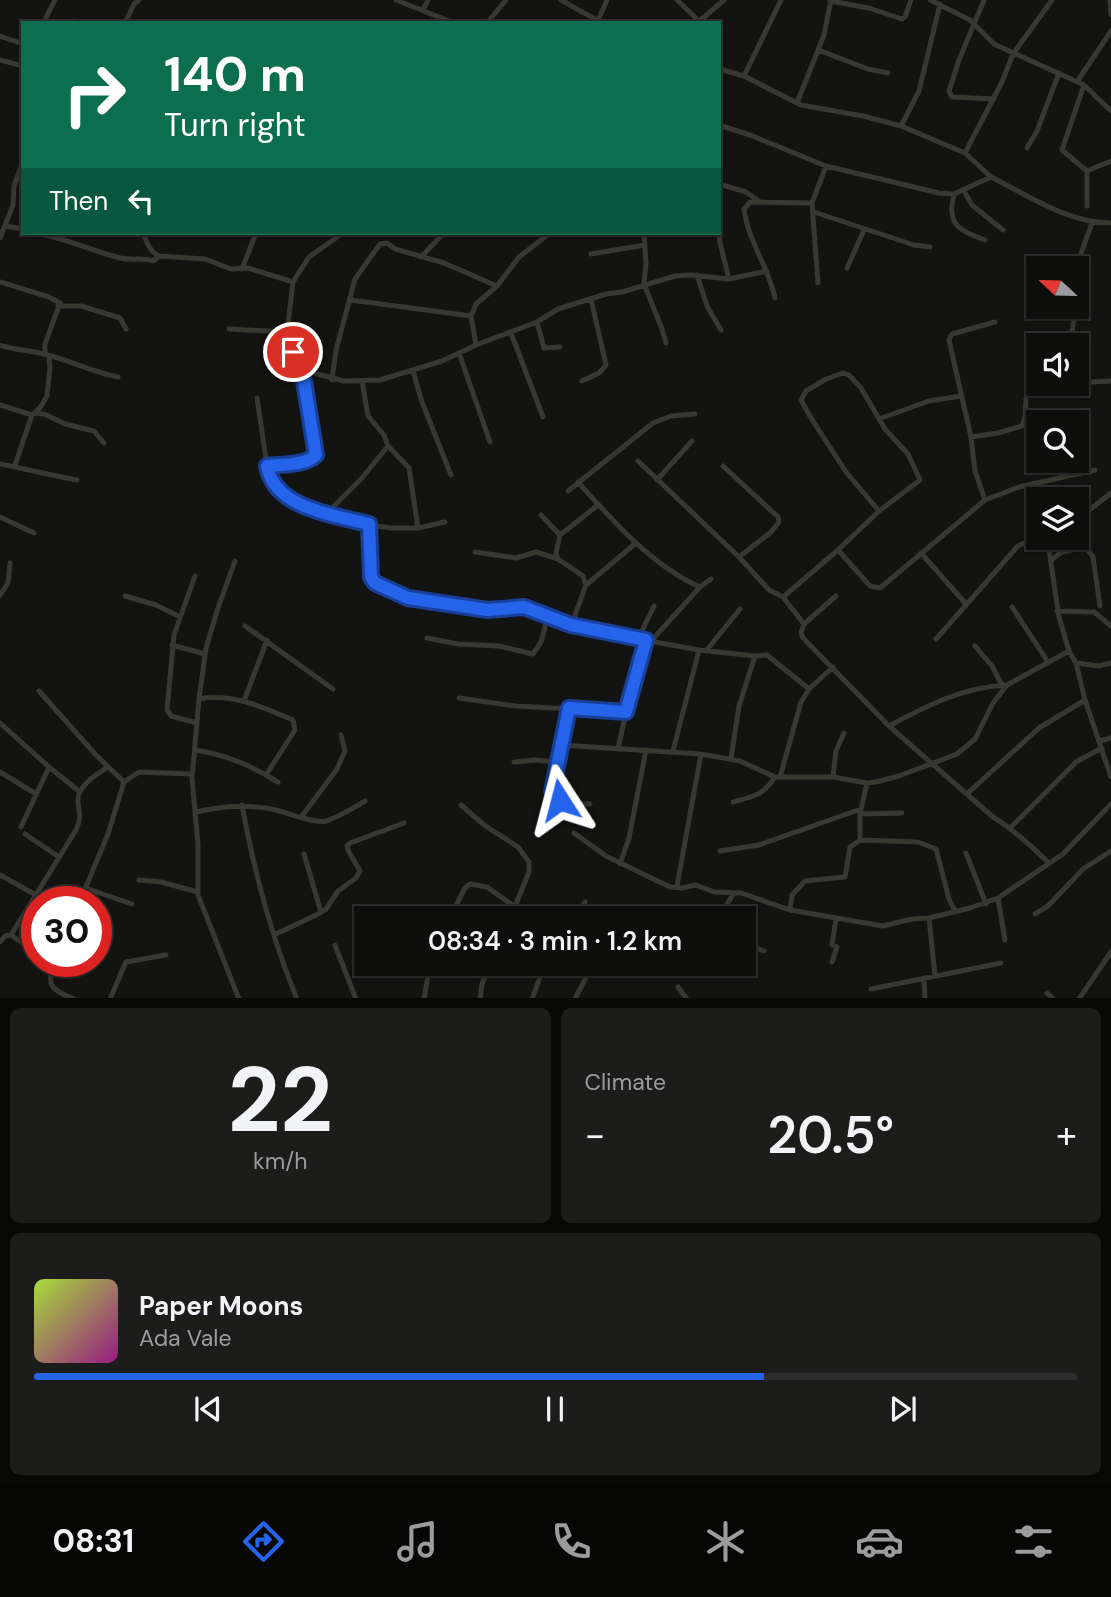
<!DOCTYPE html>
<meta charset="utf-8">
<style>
:root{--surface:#0e0e0d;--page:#1c1c1b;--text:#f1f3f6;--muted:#9b9c9d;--line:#2e2e2e;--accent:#2563eb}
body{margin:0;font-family:"DM Sans",sans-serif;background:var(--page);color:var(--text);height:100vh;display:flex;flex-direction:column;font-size:26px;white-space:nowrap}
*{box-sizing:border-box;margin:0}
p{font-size:23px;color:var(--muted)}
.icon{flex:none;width:38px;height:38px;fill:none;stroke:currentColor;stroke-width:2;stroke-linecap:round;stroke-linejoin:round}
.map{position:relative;height:998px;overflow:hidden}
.panel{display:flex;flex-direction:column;gap:10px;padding:10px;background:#080807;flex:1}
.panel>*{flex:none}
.banner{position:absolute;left:21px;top:21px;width:700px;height:214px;border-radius:0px;box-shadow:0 2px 5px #0004,0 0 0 2px var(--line);background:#0b6e4f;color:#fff;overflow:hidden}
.needle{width:46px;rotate:292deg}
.tools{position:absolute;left:1026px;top:256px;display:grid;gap:14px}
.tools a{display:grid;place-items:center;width:63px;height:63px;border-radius:0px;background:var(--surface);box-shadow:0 2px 5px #0004,0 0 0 2px var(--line);font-size:35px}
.speed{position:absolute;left:21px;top:886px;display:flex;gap:14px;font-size:35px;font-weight:700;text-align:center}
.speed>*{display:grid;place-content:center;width:91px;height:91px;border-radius:50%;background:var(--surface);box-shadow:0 2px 5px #0004,0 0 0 2px var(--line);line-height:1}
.speed .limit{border:10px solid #d22;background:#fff;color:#111}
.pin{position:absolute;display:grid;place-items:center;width:60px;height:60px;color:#fff;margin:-30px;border:4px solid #fff;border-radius:50%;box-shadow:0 2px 7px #0007}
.me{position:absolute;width:77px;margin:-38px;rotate:351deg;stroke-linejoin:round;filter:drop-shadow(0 0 5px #0008)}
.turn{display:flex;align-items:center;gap:24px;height:147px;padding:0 28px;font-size:32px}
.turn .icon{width:91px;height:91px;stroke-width:2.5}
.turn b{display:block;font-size:49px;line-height:60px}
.then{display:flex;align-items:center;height:66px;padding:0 28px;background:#0003;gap:14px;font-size:26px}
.big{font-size:52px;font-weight:600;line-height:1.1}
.panel .tile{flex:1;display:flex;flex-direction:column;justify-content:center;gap:10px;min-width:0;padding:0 24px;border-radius:10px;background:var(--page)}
.panel .dial{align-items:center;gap:0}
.dial b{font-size:91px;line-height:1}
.song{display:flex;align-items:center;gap:21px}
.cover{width:84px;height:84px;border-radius:10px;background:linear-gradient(135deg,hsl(80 70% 55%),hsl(310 70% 35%))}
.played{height:7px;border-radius:4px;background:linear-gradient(90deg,var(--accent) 70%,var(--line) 70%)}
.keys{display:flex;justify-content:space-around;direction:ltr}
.heat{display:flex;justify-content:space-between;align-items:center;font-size:38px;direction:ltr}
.panel .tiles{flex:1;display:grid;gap:10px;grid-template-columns:1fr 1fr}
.tile:last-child{grid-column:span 2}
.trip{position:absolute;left:354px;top:906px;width:402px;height:70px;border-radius:0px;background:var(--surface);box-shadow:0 2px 5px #0004,0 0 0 2px var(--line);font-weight:600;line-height:70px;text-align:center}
.menu{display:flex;height:112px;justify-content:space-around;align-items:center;background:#060605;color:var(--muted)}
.menu .icon{width:49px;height:49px}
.menu .on{color:var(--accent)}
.menu b{font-size:32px;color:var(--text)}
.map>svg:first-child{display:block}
</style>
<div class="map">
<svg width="1111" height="999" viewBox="0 0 1111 999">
<rect width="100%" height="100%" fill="#131311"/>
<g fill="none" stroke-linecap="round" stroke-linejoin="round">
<!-- street -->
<path stroke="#383732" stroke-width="5" d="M396,0L454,23
M561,0L602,23
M677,0L698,20
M930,0L970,20L994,44L1084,85L1111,111
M984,0L959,60L949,91L952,97L994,99
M1110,0L1111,15
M830,1L869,8L902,19L905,17L911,0
M423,10L428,0
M43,23L55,0
M72,23L73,21
M125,23L134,4L139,0
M487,23L506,0
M597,23L607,0
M697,23L724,0
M0,36L23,44
M818,50L868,69L888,73
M0,60L23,66
M719,69L744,76L801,105L863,116L901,126L965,153L991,177
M744,76L781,0
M1077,82L1111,31
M1084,85L1062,150L1087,171V206
M797,103L824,35L831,0
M719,125L750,135L826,166L939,193L954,194L991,177C1029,196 1068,223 1111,223
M901,126L919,91L940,4
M1027,148L1037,131L1059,73
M965,153L1002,82L1013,54L1052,0
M1087,171L1111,161
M719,184L746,192L760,202
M964,191L972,205L1003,230
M954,194C946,225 959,230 985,240
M814,212L914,245L930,247
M5,226L23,229
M719,227L720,243L729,279
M36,233C65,238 92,251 120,258C132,261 141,257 153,261L159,256
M143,233C147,242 149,251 159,256L205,259L231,269L248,268L293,282
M644,233L646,263L644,284L662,329L666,343
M0,238L13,205L14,186L23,162
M591,254L645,245
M421,257L444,233
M1078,262L1092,223
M847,268L864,230
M242,269L256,233
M697,275L707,306L721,330
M0,282L49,297L60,303L45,344V354
M818,283L812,203L826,166
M775,298C768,266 748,241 744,209L750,202L812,203
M351,300L471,316
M1076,304L1081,284
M58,306H81L120,318L126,329
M537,322L544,348L560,347
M229,329L287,332
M511,333L543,417
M0,345C15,350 29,350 44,354C69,360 92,372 118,377
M476,345L471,316L476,304L497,286L519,257L550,233
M1070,345L1076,306
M459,353L490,442
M302,370L344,381L380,380L442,361L476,345L537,322L558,309L606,294L622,292L675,276L691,275L729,279L767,271
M413,371L422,402L451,475
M332,380L336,350L355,279L380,244L387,243L395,249L444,263L497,286
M362,381L368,416L384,435L388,446L409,468L418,528
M582,381L599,373L606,365L591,299
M1073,383L1111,381
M257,398L267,466L312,460L316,451L302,370L289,343L287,332L293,282L309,257L343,233
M0,405L32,415
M35,413L44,414L65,424L94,431L104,443
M879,419L929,401L961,396
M971,437L998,433L1022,426L1025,417L1026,399
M638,461L739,557L769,590L783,597L838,550L879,511L920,480L908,454L885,429L861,388L849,375L843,373L826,379L806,391L801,400L811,418L846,472L879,511
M0,464C25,469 51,475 77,480
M15,465L32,415L40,408L47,396L50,368L49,356
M267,466L268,473L284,495L305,507L369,525L392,528H418L445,522
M723,466L778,517L779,522L771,532L739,557
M657,480L692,441
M578,482C613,521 652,566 700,587
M1037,484L1040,499
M568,491L653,423L671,416L695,414
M985,500L975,471L971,437L949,340L952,334L995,322
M327,513L362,478L388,446
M541,515L560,535
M0,517L34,533
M369,525L371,577L375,583L408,598L488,610L524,607L584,629L699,650L755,656L767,655L809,689
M1047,537L1059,617L1069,651L1076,663L1085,700L1111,777
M1079,548L1085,546L1093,557L1100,606
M838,550L870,586L880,588L985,500L1019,487L1095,470
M475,552L516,558L536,552L558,559
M921,553L966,604
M1051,560L1062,552L1079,548L1077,525L1078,519L1111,493
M235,561L218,608L206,648L199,699L192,778L198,844V895L239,999
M195,576L174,635L167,710L171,716L197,723
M586,585L583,576L558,559L556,553L560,535L598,505
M0,595L8,583L10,563
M125,596L156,605L180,617
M836,596L804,624L801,633L803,638L889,726L993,817C1014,830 1031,846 1049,863
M783,597L804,624
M1012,607L1048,662
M1057,611L1094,612L1111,626
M245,626L333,689
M571,626L586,585L636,543
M427,638L458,644L499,646L533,654L541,642L548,616
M638,639L654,606
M936,639L1018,546L1038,536
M652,640L700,587L711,579
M172,645L205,654
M975,646L992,666L1002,685
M706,651L740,609
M1076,663L1099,666L1111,663
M39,691L95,754L124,782
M459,698L516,706L626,712
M199,699C232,693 263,707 293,720L295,730L266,775
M244,701L267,640
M569,708L552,791C558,805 577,803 590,804
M0,723L49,767L80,792
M889,726C926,706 963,687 1007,685
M1100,741L1111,738
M560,745L701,754L740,761L775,777H833L867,783L876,782L899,776L957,754L975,739L993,703L1007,685L1069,651
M618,749L626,712L646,640
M195,750C227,755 250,765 278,782
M673,751L699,650
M731,758L739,706L755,656
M514,762L535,760L556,762
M0,772L36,794
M780,777L801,702L809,689L833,667
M833,777L836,751L844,733
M968,793L1039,728L1085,700
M733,802C752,797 764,795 775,777
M242,805C254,871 271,936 297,999
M461,805L484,825L518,847L529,862V872L510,919
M196,812C222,806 245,804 272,809C286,812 315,824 326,821C339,817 353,808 365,801
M860,814L902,813
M302,816L337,769L345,751L341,735
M21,827L49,767
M1010,828L1076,762L1102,748
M574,833L606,856L670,887L682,888L696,885L714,892L741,893L790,910L883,926L912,919L929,918L970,908L998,898L1063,854L1111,804
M25,834L59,857
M860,840V814L867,783
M720,851L759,845L861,809
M966,853L986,904
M304,854L321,912
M620,864L629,838L646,750
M0,875L36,895
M139,880L161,882L198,892
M677,886L701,754
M85,888L132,904
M998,898L1005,940
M80,901L108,834L124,782L139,772L192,774
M790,910L792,895L805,881L845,877L850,847L860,840L918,842L936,849L949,899L955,911
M1035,914L1048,906L1083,869L1111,851
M929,918L935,976
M449,919L465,888L470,884L487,887L515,907
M575,919L585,902
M718,919L734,893
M11,935L37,953
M274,935L316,915L326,909L338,891L356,878L360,871L348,850L347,846L350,843L404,823
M0,942L5,936L11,935L76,830C82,816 79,815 78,801C77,786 97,774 108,767
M744,944L764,951
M335,945L356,999
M55,961C46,986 50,989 74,999
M832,962L837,947L832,945L836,918
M924,978L925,999
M678,987L687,999
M871,989L1001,963
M1047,993L1053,999
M110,999L126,962L166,955
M424,999L430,964
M480,999L482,984L490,964
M532,999L545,964
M575,999L593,964
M1079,999L1111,952"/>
</g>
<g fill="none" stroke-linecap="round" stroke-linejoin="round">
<defs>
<path id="route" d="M293,352L304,381L316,455C305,466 281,464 267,466C275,509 334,515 369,524L371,577L375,583L408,598L488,610L524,607L571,625L646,640L626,712L569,708L552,791L554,797L560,800"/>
</defs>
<!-- route casing -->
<use href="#route" stroke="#184099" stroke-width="18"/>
<!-- route -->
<use href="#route" stroke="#2563eb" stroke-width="12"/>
</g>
</svg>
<div class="tools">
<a><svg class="needle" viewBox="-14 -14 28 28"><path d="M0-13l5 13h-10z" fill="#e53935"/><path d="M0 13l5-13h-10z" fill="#9b9c9d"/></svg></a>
<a><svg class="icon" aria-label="sound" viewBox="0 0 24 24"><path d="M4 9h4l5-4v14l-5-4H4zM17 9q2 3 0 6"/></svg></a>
<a><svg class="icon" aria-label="search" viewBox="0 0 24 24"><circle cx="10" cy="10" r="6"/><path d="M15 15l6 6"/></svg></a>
<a><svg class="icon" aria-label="layers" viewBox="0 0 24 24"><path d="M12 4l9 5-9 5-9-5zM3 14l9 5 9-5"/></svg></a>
</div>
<div class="speed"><div class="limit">30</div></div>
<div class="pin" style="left:293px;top:352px;background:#d93025"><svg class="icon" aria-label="arrive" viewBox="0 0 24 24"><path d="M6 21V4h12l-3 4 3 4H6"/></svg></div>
<svg class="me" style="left:560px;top:800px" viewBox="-20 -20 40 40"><path d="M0-17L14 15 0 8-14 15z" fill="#2563eb" stroke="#fff" stroke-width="4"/></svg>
<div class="trip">08:34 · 3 min · 1.2 km</div>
<div class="banner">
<div class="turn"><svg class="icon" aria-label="right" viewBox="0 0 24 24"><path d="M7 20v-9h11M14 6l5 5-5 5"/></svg><div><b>140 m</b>Turn right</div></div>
<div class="then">Then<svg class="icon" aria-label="left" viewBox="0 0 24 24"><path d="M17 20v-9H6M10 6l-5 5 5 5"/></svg></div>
</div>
</div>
<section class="panel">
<div class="tiles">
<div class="tile dial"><b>22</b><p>km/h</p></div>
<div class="tile"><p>Climate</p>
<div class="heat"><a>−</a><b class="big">20.5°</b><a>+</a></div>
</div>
<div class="tile">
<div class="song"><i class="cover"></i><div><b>Paper Moons</b><p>Ada Vale</p></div></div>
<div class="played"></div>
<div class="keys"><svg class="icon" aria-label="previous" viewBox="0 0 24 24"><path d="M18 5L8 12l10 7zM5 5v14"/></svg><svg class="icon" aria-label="pause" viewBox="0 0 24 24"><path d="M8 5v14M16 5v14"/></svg><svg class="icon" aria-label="next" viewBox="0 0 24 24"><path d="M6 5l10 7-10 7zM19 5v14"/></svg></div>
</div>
</div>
</section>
<nav class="menu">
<b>08:31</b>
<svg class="icon on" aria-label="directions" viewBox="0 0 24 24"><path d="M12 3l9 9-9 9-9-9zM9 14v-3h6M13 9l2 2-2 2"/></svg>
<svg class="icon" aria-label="music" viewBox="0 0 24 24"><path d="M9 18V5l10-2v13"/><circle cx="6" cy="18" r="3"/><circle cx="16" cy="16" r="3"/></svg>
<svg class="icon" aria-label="phone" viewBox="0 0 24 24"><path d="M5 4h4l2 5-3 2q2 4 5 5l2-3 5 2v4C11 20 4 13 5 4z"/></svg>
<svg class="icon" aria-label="climate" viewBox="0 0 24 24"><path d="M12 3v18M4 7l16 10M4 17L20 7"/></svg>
<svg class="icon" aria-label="car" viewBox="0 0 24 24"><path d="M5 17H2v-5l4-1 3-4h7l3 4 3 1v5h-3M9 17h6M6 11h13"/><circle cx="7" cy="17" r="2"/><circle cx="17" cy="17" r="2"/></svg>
<svg class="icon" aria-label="filters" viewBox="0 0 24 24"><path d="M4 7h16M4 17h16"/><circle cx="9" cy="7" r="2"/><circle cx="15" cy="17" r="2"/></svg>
</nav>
